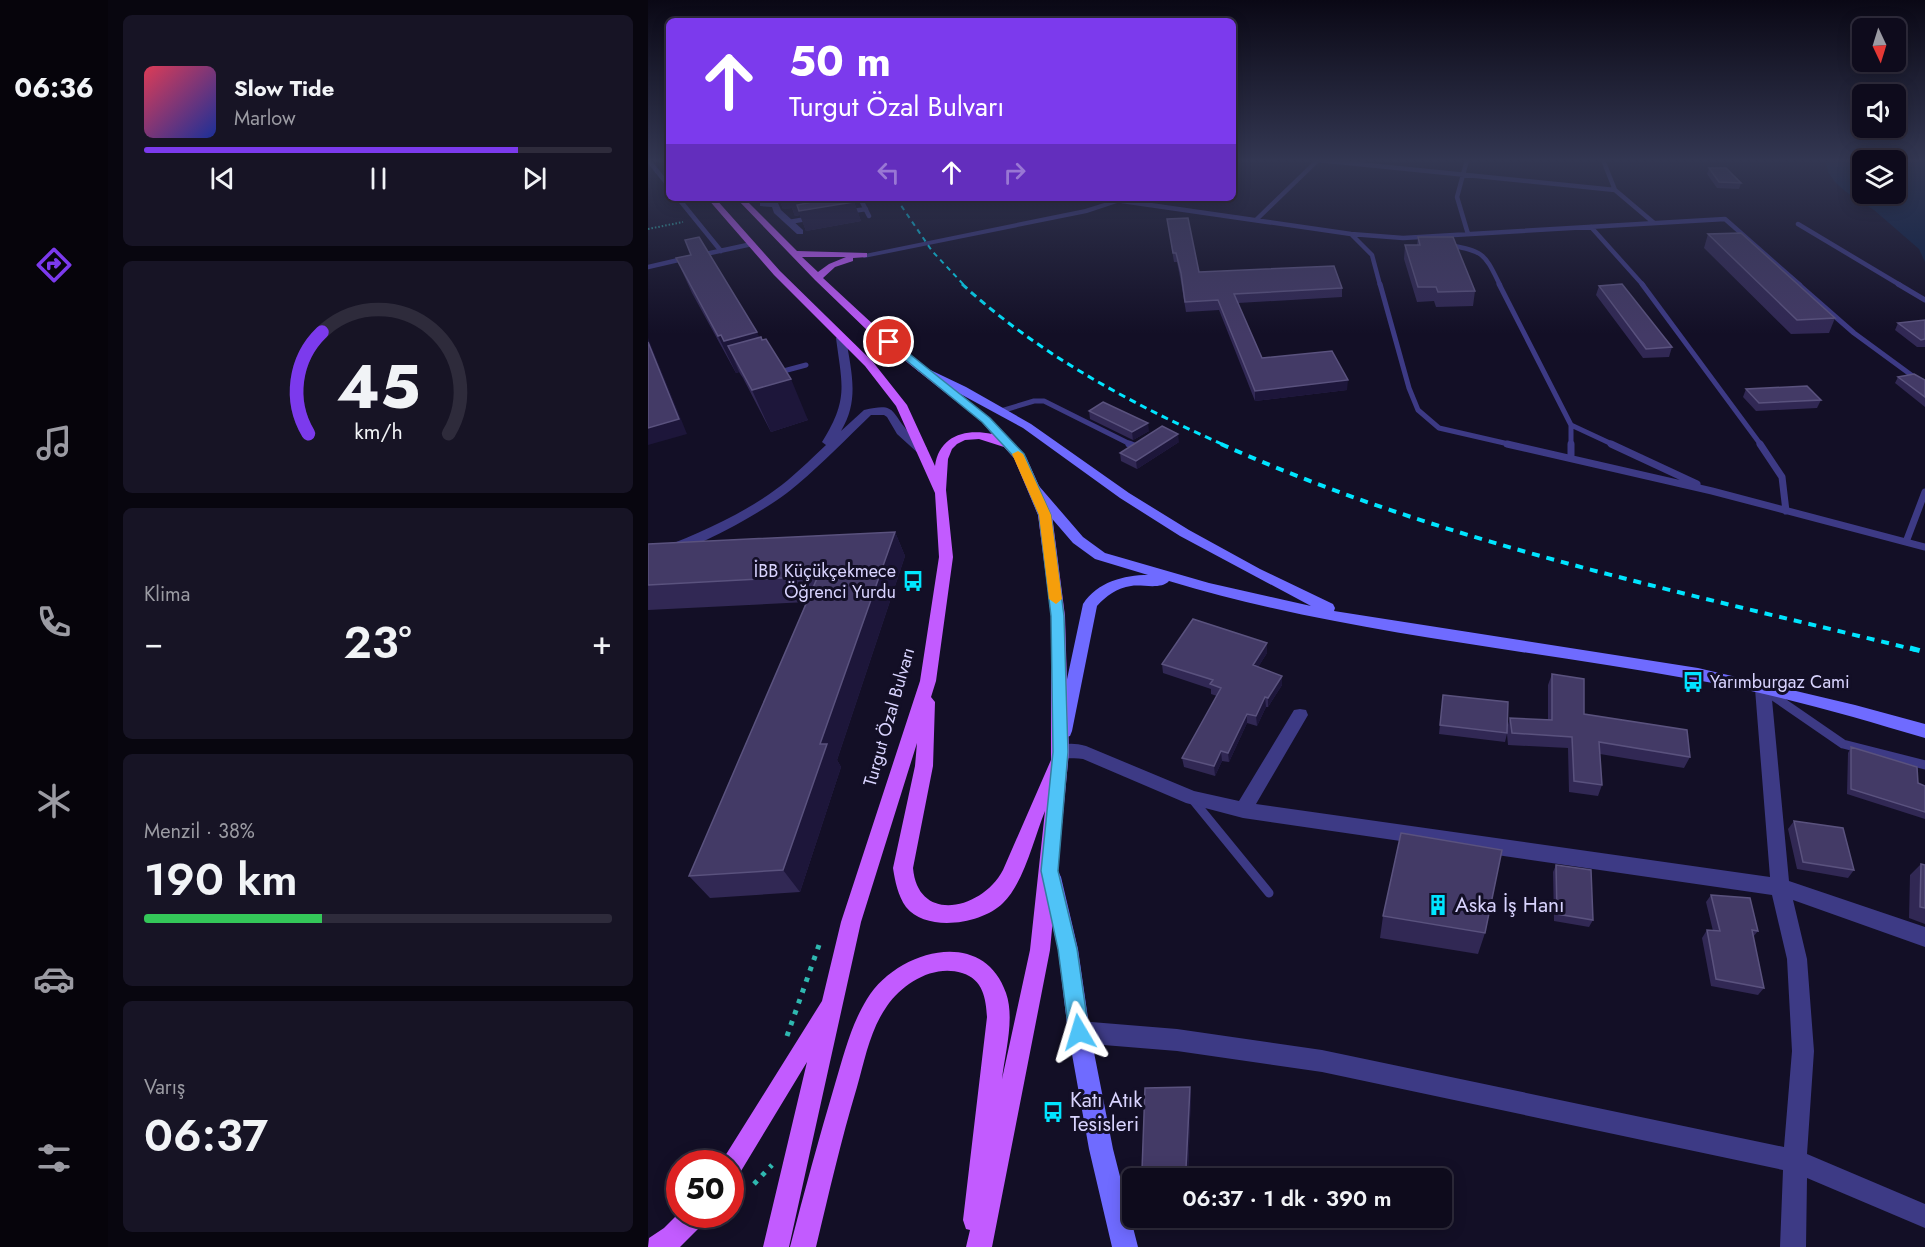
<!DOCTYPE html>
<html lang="tr">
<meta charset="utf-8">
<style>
:root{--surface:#0e0b1c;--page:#171425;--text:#f1f3f6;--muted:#9b9ba3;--line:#2e2b3b;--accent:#7c3aed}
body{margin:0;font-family:Jost,sans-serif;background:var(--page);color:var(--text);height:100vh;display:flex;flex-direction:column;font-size:22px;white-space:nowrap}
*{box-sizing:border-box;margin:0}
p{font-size:20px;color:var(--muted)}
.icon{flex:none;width:33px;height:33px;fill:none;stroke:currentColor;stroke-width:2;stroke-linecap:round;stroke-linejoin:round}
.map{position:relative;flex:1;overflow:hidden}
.sheet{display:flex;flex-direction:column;gap:15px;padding:15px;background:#08060f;width:540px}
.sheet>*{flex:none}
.top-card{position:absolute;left:18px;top:18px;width:570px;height:183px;border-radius:9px;box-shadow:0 3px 15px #0003,0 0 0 2px var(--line);background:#7c3aed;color:#fff;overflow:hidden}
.needle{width:39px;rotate:176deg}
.tools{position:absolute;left:1204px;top:18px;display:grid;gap:12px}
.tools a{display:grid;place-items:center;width:54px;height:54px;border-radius:9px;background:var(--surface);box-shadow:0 3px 15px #0003,0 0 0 2px var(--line);font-size:30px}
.speed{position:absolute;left:18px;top:1150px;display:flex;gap:12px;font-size:30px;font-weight:700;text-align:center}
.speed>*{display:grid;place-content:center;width:78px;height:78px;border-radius:50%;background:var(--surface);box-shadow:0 3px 15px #0003,0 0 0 2px var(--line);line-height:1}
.speed .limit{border:9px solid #d22;background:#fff;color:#111}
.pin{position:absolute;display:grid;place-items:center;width:51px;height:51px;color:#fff;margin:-26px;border:3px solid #fff;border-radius:50%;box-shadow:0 2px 6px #0007}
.me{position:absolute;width:66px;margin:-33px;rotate:353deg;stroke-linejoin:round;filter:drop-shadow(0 0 4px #0008)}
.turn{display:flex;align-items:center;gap:21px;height:126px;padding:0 24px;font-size:27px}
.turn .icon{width:78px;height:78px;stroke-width:2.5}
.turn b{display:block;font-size:42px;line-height:51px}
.lanes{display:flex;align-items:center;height:57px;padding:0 24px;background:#0003;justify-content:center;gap:30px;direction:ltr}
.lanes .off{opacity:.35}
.big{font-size:45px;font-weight:600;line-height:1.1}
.sheet .card{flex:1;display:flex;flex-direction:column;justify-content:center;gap:9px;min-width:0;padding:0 21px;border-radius:9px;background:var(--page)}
.sheet .dial{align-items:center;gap:0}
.dial svg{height:156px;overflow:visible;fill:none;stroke:var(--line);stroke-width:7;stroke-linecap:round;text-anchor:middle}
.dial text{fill:var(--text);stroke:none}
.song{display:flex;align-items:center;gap:18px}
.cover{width:72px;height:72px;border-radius:9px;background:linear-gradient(135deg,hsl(350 70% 55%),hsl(230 70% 35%))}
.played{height:6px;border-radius:3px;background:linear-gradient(90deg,var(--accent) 80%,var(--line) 80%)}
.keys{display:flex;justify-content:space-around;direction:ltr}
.heat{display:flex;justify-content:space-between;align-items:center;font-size:33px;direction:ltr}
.charge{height:9px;border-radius:4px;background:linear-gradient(90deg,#34c759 38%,var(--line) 0)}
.trip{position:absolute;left:474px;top:1168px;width:330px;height:60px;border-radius:9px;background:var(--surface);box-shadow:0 3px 15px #0003,0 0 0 2px var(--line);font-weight:600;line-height:60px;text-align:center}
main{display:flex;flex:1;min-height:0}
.tab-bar{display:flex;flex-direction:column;width:108px;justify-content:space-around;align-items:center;background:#06040b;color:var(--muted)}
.tab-bar .icon{width:42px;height:42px}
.tab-bar .current{color:var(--accent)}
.tab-bar b{font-size:27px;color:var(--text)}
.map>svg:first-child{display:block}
</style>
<main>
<nav class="tab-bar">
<b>06:36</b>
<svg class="icon current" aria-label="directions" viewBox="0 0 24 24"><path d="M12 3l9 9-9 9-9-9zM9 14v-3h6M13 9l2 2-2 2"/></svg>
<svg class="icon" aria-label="music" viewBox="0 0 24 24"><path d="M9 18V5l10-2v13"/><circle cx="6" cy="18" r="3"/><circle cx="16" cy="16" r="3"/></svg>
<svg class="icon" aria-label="phone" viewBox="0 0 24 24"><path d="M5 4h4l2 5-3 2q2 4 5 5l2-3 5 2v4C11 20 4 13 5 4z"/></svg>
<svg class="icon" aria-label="climate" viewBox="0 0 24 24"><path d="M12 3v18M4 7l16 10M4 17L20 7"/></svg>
<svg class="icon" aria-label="car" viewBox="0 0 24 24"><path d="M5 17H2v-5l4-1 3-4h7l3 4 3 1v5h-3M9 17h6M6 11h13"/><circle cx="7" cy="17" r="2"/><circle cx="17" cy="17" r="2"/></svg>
<svg class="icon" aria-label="filters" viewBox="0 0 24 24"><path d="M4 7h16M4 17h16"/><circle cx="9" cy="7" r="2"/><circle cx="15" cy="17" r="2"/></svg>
</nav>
<section class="sheet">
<div class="card">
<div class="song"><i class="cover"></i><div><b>Slow Tide</b><p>Marlow</p></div></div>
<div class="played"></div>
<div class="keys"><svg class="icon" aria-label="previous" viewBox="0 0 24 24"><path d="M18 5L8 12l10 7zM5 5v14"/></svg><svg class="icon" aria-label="pause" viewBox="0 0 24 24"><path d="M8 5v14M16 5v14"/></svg><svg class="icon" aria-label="next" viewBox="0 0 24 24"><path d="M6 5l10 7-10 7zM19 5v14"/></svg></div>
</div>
<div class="card dial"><svg viewBox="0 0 100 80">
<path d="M14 69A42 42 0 1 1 86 69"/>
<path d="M14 69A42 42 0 0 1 21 17" stroke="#7c3aed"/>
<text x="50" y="56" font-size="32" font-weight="700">45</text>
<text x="50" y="72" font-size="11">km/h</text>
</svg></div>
<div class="card"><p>Klima</p>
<div class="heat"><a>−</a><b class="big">23°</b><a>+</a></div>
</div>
<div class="card"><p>Menzil · 38%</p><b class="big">190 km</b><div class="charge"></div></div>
<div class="card"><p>Varış</p><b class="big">06:37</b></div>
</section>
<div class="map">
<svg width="1277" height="1247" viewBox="0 0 1277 1247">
<rect width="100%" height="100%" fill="#130f26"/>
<!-- water -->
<path fill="#0a1f44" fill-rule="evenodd" d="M1177,160H1277V262L1271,249L1226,210L1198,192L1187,182L1180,172ZM1215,160H1248V194H1215Z"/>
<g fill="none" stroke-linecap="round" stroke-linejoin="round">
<!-- path-far1 -->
<path stroke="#2fb8b0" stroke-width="2" stroke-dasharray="1.5 2" stroke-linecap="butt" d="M0,229L35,222"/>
<!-- path -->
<path stroke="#2fb8b0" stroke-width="5" stroke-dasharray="4.5 7" stroke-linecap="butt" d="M139,1036L171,945
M106,1184L124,1165"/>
<!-- lane-far3 -->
<path stroke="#3d3a85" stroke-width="4.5" d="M0,160L21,186
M670,160L967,190
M819,160L809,197L820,234
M955,160L967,190L1006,223
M30,198L73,251
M212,198L221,216
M474,201L703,234L755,238L1077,219L1152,285
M199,212L218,209
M609,219L670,160
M141,222L164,218
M1150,224L1252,285
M943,227L995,285
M704,235L724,255L732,285
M801,245C837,252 836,253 852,285
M53,255L104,244
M0,267L39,258"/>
<!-- lane-far2 -->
<path stroke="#3d3a85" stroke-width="5" d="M732,284L761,388L770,410L791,428L865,445
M851,284L923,425V445
M994,284L1113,445
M1150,284L1206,333L1277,385
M1250,284L1277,300
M128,373L158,365
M353,411L386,401H396L484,445
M923,425L966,445"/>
<!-- lane-far1 -->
<path stroke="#3d3a85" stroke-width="7" d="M481,444L486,446
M859,444L1064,491L1277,547
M923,444V458
M963,444L1049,484
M1112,444L1134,477L1138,511
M1258,542L1277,492"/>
<!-- lane -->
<path stroke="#3d3a85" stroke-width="9" d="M1118,691L1195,744L1277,765
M545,800L621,893"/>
<!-- street -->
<path fill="#3d3a85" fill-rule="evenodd" d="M472,198H484L439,213L216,258L212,255L437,209Z
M115,202L130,203L133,210L155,230V234H149L126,213L124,207L112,206V202Z
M193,335L198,338C203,371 212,400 193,431L216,410C247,403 242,410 258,429C264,436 272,442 279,448V454H271L249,434L239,417L236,415H223C199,438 175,463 150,484C117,513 43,551 0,563V553C48,535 100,513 140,480C153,469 165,457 178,445L174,442C201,399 194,385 188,338Z
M1115,683L1121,685L1123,689L1141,881L1277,927V947L1145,900L1159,959L1166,1051L1159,1154L1277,1204V1228L1159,1178L1158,1247H1132L1135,1170L674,1072L529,1051L431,1043L423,1040L420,1032L423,1024L431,1021L529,1029L674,1050L1136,1147L1144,1051L1139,959L1124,895L595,818L538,803L435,759C425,757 415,760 406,757L403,752L406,747C418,743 426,743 438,746L546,791L591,801L646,710L652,709L658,710L660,715L608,804L1122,877L1107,689L1109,685Z"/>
<!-- secondary -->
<path fill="#6f6bff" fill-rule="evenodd" d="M274,366L318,387L383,424L481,493L541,530L612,569L685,604L687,608L686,611L1050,668L1207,705L1277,724V738C1203,716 1124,693 1048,680C872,648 693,633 521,581C513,590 494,584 483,586C469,588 458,596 449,606L424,731L422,736L416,738L410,736L408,731L435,604C449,582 476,575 500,575L447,559L425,543L381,492L380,489L381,486H391L435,537L457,553L561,583L663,606L532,536L472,498L375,428L270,371L269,369Z
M403,868L410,871L413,877L430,949L442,1032L465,1149L490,1247H464L441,1149L420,1032L410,949L393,877L396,871Z"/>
<!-- primary -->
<path fill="#c25bff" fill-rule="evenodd" d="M59,198H67L132,271L225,362L259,405L287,466C291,436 317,428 344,434L334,422L220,331L167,280L88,198H96L149,251L219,253V257L205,258V261L187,267L175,278L228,327L342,418L378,457L404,515L417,616L421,752L402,950L344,1247H318L322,1230L318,1229L315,1220L339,1017C338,999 335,979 314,973C286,964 255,983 239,1006C222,1030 217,1059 209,1087C193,1140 181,1193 168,1247H142C156,1192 171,1138 187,1084C196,1054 203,1025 219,999C249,950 335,926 358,993C367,1018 357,1053 354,1079L382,950L397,811C386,838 376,883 355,903C334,924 279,933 258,907C250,896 247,881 245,868L267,766L269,743L213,922L141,1247H115L159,1062L90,1176L82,1180V1164H72L174,1001L193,922L272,681L291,557L287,493L248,406L217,366L126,275ZM154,257H198L181,264L170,272ZM331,439L356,447L366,458L390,515L403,616V760L355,870C335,909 270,925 265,868L285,766L287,702L283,697L288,681L305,557L298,490L300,459L304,449L309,444L317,440Z
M32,1212V1215H58L55,1224L32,1247H0L1,1238L16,1228Z"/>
<!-- rail-far3 -->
<path stroke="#00e5ff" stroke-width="2" stroke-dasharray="5 4.5" stroke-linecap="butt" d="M248,198L284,251L316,285"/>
<!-- rail-far2 -->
<path stroke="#00e5ff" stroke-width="3" stroke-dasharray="7 5" stroke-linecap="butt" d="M314,284C389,353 483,404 576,445"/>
<!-- rail-far1 -->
<path stroke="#00e5ff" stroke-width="4" stroke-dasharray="8 7" stroke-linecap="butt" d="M573,444C793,543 1035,592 1268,650"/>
<!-- rail -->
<path stroke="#00e5ff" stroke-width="5" stroke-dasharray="10 9" stroke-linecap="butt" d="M1262,648L1277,652"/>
</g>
<!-- wall -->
<path fill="#312854" d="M1061,168L1093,183L1091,189L1069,188L1059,174Z
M121,198H173V200L206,202L213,221L158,231L152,215L147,216L144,208L135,209L132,201L124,200Z
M519,219L551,272L694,288V297L590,303L614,358L699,390L607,401L571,310L538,312L533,282L529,262H526Z
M1060,234L1187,318L1181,333L1143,334L1056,248Z
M770,237L827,291L825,306L788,307L786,301L769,302L756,259L757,245H769Z
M28,258L112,338L160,420L123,432L95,378L91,372L88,373L44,293Z
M951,286L1024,347L1021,357L995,358L948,295Z
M1277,320V347H1269L1247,330L1250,323Z
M1250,377L1277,380V407L1247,383Z
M1098,389L1173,400L1169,408L1108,411L1095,397Z
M441,411L501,431L485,440L442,419Z
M531,442L489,469L473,461L472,453Z
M247,532L257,556L189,760L193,767L152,892L62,898L41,876L159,602L0,610V544Z
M619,653L610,667L634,685L620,707H618L609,726L599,723L581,762L574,761L567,776L536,767L534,758L569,696L563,694V689L515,673L514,664Z
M904,674L936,714L1042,757L1036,768L952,754L954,785L950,796L921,792L920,748L860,745L859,734L857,742L791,734L795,695L859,728L862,718L900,720V685Z
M1203,747L1270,783L1277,786V819L1199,794L1200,753Z
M1146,821L1206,870L1200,878L1149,869L1140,829Z
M1273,864L1277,865V924L1261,918L1262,875Z
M908,865L945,920L941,927L906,921L905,872Z
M1063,895L1110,931L1105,937L1116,988L1110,995L1063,986L1054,938L1059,930L1065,931L1058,902Z
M735,916L837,933L830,954L732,938Z
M543,1093L540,1173L497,1175L494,1170Z"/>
<!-- shaded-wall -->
<path fill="#1d163a" d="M129,198H173L175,207L206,202L213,221L158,231L152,215L147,216L144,208L135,209L132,201H131Z
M109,332L126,369L80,346L94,378L76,341Z
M73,335L91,372L88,373L70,336Z
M0,338L39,434L0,445Z
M143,379L160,420L123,432L104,390Z
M700,380L699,390L607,401V391Z
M500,423L501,431L485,440L484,432Z
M530,434L531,442L489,469L488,461Z
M247,532L257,556L189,760L193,767L152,892L135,870L172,744Z
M619,643V653L605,675V665Z
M634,676V685L620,707V698Z
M617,697L618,707L609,726L608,716Z
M599,714V723L581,762L580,753Z
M573,751L574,761L567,776L566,766Z
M542,1087L543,1093L540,1173L538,1168Z"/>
<!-- building -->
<path fill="#433a66" stroke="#5a527e" stroke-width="1.5" d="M1061,168H1078L1093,183L1071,182Z
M184,198H204L206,202L151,211L149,205Z
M540,218L551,272L686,266L694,288L586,294L614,358L684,351L700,380L607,391L570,300L537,302L533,273L528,253H525L519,219Z
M1093,233L1187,318L1149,320L1060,234Z
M51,237L109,332L76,341L73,335L70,336L28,258L43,255L37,240Z
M770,237H805L827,291L790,292L788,287H770L757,245H772Z
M974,284L1024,347L998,349L951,286Z
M1277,320V339L1273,340L1250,323Z
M113,337L114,340L118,339L143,379L104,390L80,346Z
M0,342L31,419L0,428Z
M1266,374L1277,380V397L1250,377Z
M1159,386L1173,400L1111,403L1098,389Z
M455,402L500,423L484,432L441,411Z
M514,426L530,434L488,461L472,453Z
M247,532L172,744H179L135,870L41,876L170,576L0,585V544Z
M545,619L619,643L605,665L634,676L620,698L617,697L608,716L599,714L580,753L573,751L566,766L534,758L573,688L562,684L565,680L514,664Z
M904,674L936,679V714L1039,730L1042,757L951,742L954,785L926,781L924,737L864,733L862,718L904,720Z
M795,695L860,702L859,733L792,725Z
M1203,747L1269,767L1270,783L1277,786V812L1203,789Z
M1146,821L1195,828L1206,870L1155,862Z
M753,833L854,850L837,933L735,916Z
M1273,864L1277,865V908L1272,907Z
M908,865L943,870L945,920L909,914Z
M1063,895L1102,898L1110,931L1104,930L1116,988L1068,979L1059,930L1072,931Z
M542,1087L538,1168L494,1170L497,1088Z"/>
<!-- sky -->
<linearGradient id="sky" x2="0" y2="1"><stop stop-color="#0a0815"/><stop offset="0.48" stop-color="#333752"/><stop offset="1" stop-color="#333752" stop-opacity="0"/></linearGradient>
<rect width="1277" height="334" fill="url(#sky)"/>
<!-- route -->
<path fill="#4fc3f7" stroke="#337fa1" stroke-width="1.5" d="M238,340H244L342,418L376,454L403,515L416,616L420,752L410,871L429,949L441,1032L438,1039L431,1042L424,1039L421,1032L410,949L393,871L405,752L403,616L391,515L367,458L334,422L238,344Z"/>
<!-- slow -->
<path fill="#f59e0b" d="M370,451L375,454L403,515L414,599L408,604L401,599L391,515L364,454Z"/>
<!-- icons -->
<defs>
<symbol id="bus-bare" viewBox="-9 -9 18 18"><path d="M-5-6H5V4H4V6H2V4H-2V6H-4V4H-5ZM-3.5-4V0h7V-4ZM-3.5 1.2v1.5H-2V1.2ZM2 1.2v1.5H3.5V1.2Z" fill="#00e5ff" stroke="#130f26" stroke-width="2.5" paint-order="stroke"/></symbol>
<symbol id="building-bare" viewBox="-9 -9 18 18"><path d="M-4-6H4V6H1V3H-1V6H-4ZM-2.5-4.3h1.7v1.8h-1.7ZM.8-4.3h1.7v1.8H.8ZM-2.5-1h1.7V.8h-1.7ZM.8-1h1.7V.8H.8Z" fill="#00e5ff" stroke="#130f26" stroke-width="2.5" paint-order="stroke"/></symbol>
</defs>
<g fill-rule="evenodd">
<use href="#bus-bare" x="250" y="566" width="30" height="30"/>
<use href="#bus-bare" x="1030" y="667" width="30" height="30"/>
<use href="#building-bare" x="775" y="890" width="30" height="30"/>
<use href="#bus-bare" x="390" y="1097" width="30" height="30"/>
</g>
<g text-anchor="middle" stroke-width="6" stroke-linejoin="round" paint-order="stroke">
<!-- poi labels -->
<g font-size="18" fill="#d9d4ff" stroke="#130f26" text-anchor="end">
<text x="248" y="577">İBB Küçükçekmece<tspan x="248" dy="21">Öğrenci Yurdu</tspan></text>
<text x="1062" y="688" text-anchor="start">Yarımburgaz Cami</text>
</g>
<!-- street labels -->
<g font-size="18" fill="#d9d4ff" stroke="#130f26">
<text transform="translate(241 717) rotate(-74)" y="6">Turgut Özal Bulvarı</text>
</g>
<!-- near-poi labels -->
<g font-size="21" fill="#d9d4ff" stroke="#130f26" text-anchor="start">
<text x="807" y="912">Aska İş Hanı</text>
<text x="422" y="1107">Katı Atık<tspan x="422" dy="24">Tesisleri</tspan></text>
</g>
</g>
</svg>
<div class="tools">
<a><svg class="needle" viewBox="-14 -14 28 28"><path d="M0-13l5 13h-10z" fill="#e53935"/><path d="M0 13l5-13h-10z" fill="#9b9ba3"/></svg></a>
<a><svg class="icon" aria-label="sound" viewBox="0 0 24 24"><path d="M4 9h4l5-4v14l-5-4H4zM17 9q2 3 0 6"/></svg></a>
<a><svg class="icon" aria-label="layers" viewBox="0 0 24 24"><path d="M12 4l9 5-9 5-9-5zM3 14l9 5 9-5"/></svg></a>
</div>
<div class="speed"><div class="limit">50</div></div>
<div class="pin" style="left:241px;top:342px;background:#d93025"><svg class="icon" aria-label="arrive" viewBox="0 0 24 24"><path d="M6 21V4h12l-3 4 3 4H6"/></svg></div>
<svg class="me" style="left:431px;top:1032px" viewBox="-20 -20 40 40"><path d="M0-17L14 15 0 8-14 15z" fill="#4fc3f7" stroke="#fff" stroke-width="4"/></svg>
<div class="trip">06:37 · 1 dk · 390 m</div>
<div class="top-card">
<div class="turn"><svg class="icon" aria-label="ahead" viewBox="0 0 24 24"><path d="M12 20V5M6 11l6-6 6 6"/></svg><div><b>50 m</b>Turgut Özal Bulvarı</div></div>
<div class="lanes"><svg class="icon off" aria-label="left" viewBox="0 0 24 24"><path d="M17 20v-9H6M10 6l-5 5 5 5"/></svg><svg class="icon" aria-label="ahead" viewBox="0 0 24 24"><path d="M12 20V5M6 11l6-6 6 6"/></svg><svg class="icon off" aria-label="right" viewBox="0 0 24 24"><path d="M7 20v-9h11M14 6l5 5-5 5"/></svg></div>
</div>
</div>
</main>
